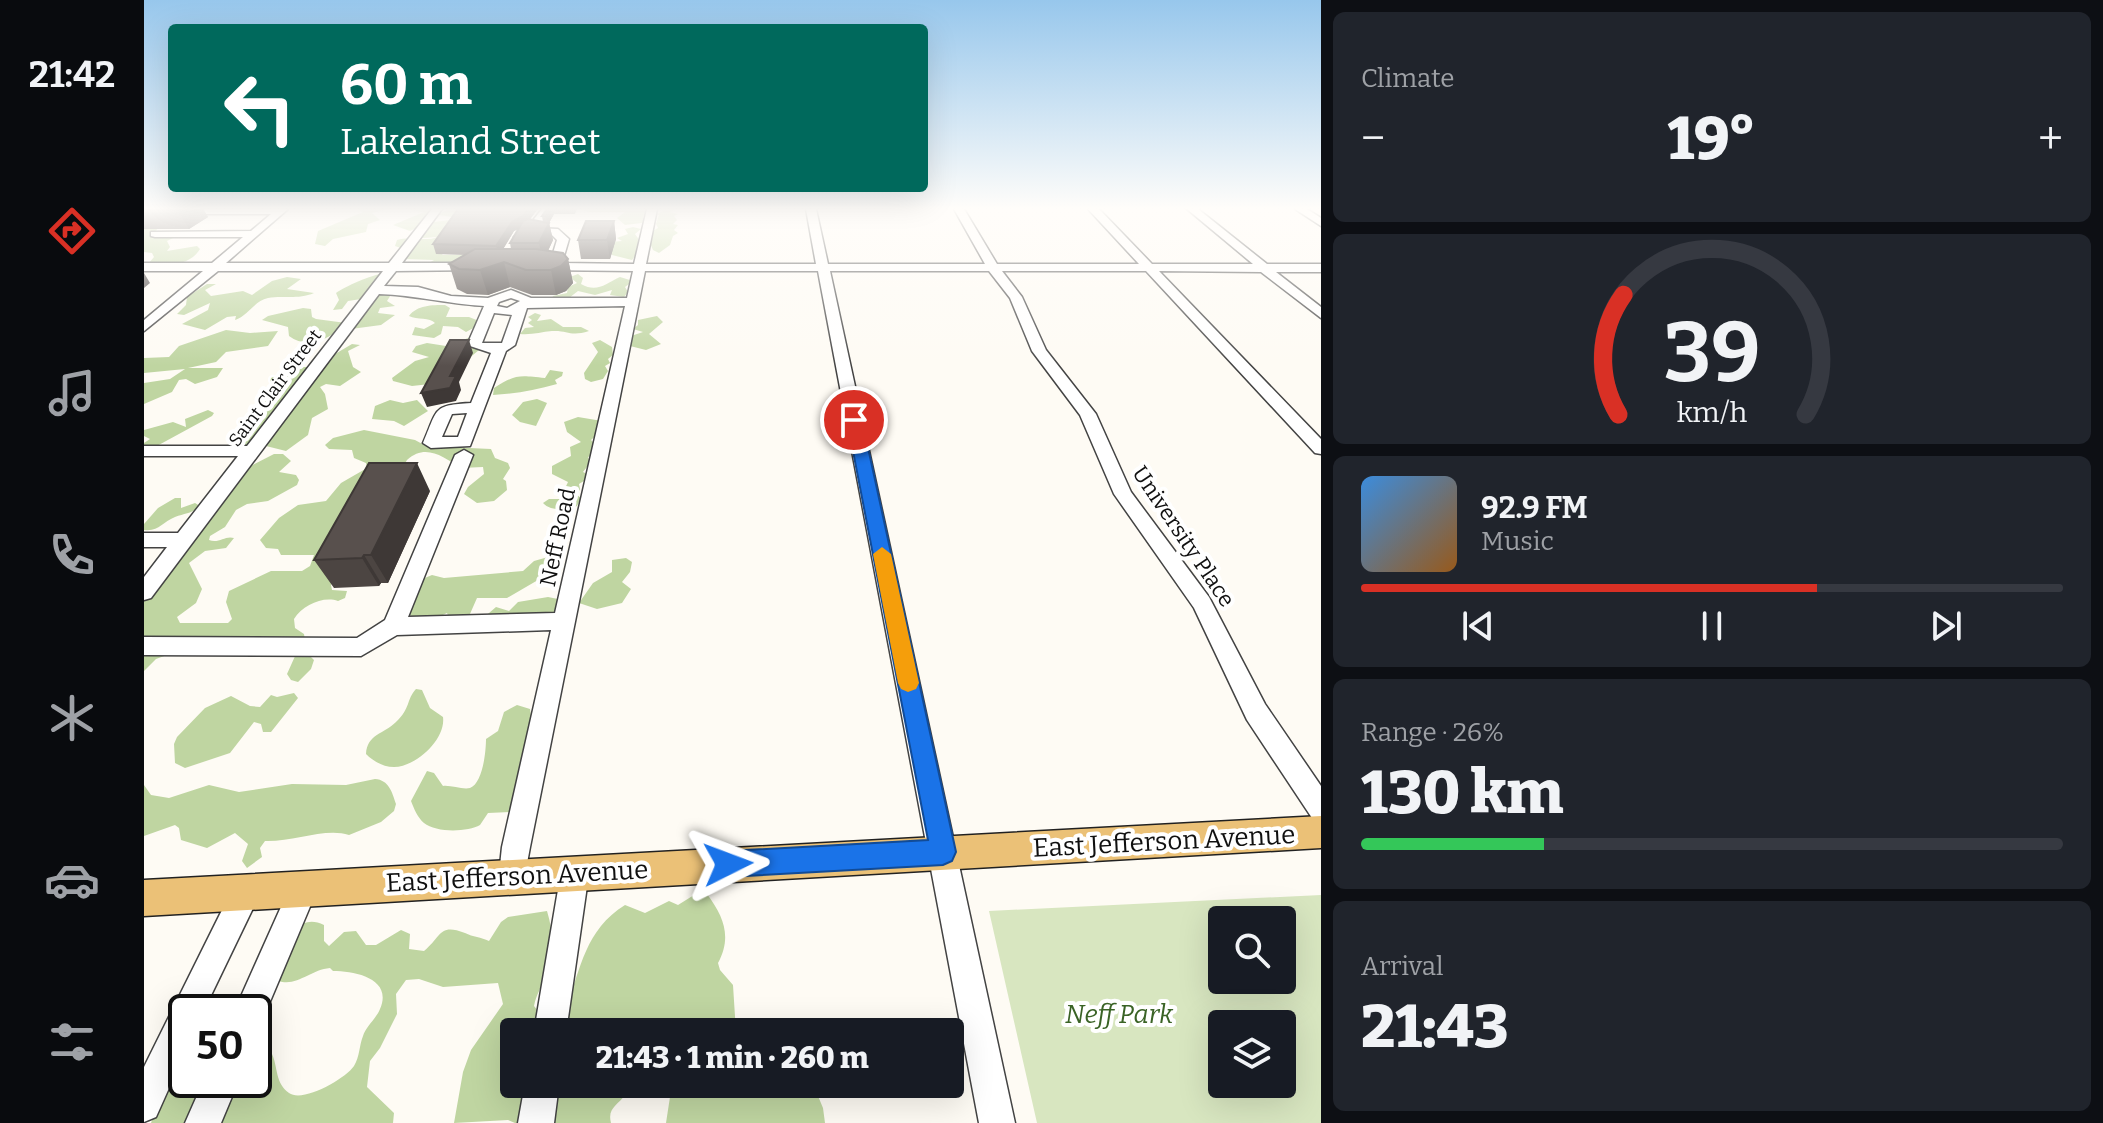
<!DOCTYPE html>
<meta charset="utf-8">
<style>
:root{--surface:#171b24;--page:#20242c;--text:#f1f3f6;--muted:#9ea1a6;--line:#363941;--accent:#d93025}
body{margin:0;font-family:Bitter,serif;background:var(--page);color:var(--text);height:100vh;display:flex;flex-direction:column;font-size:30px;white-space:nowrap}
*{box-sizing:border-box;margin:0}
p{font-size:26px;color:var(--muted)}
.icon{flex:none;width:44px;height:44px;fill:none;stroke:currentColor;stroke-width:2;stroke-linecap:round;stroke-linejoin:round}
.map{position:relative;flex:1;overflow:hidden}
.sheet{display:flex;flex-direction:column;gap:12px;padding:12px;background:#0d0f14;width:782px}
.sheet>*{flex:none}
.top-card{position:absolute;left:24px;top:24px;width:760px;height:168px;border-radius:8px;box-shadow:0 8px 32px #0002;background:#00695c;color:#fff;overflow:hidden}
.tools{position:absolute;left:1064px;top:906px;display:grid;gap:16px}
.tools a{display:grid;place-items:center;width:88px;height:88px;border-radius:8px;background:var(--surface);box-shadow:0 8px 32px #0002;font-size:40px}
.speed{position:absolute;left:24px;top:994px;display:flex;gap:16px;font-size:40px;font-weight:700;text-align:center}
.speed>*{display:grid;place-content:center;width:104px;height:104px;border-radius:50%;background:var(--surface);box-shadow:0 8px 32px #0002;line-height:1}
.speed .limit{border:4px solid #111;border-radius:12px;background:#fff;color:#111}
.pin{position:absolute;display:grid;place-items:center;width:68px;height:68px;color:#fff;margin:-34px;border:4px solid #fff;border-radius:50%;box-shadow:0 2px 8px #0007}
.me{position:absolute;width:88px;margin:-44px;rotate:87deg;stroke-linejoin:round;filter:drop-shadow(0 0 6px #0008)}
.turn{display:flex;align-items:center;gap:28px;height:168px;padding:0 40px;font-size:36px}
.turn .icon{width:104px;height:104px;stroke-width:2.5}
.turn b{display:block;font-size:56px;line-height:68px}
.big{font-size:60px;font-weight:800;line-height:1.1}
.sheet .widget{flex:1;display:flex;flex-direction:column;justify-content:center;gap:12px;min-width:0;padding:0 28px;border-radius:12px;background:var(--page)}
.sheet .dial{align-items:center;gap:0}
.dial svg{height:208px;overflow:visible;fill:none;stroke:var(--line);stroke-width:7;stroke-linecap:round;text-anchor:middle}
.dial text{fill:var(--text);stroke:none}
.song{display:flex;align-items:center;gap:24px}
.cover{width:96px;height:96px;border-radius:12px;background:linear-gradient(135deg,hsl(210 70% 55%),hsl(30 70% 35%))}
.played{height:8px;border-radius:4px;background:linear-gradient(90deg,var(--accent) 65%,var(--line) 65%)}
.keys{display:flex;justify-content:space-around;direction:ltr}
.heat{display:flex;justify-content:space-between;align-items:center;font-size:44px;direction:ltr}
.charge{height:12px;border-radius:6px;background:linear-gradient(90deg,#34c759 26%,var(--line) 0)}
.trip{position:absolute;left:356px;top:1018px;width:464px;height:80px;border-radius:8px;background:var(--surface);box-shadow:0 8px 32px #0002;font-weight:800;line-height:80px;text-align:center}
main{display:flex;flex:1;min-height:0}
.tabs{display:flex;flex-direction:column;width:144px;justify-content:space-around;align-items:center;background:#090b0e;color:var(--muted)}
.tabs .icon{width:56px;height:56px}
.tabs .current{color:var(--accent)}
.tabs b{font-size:36px;color:var(--text)}
.map>svg:first-child{display:block}
</style>
<main>
<nav class="tabs">
<b>21:42</b>
<svg class="icon current" aria-label="directions" viewBox="0 0 24 24"><path d="M12 3l9 9-9 9-9-9zM9 14v-3h6M13 9l2 2-2 2"/></svg>
<svg class="icon" aria-label="music" viewBox="0 0 24 24"><path d="M9 18V5l10-2v13"/><circle cx="6" cy="18" r="3"/><circle cx="16" cy="16" r="3"/></svg>
<svg class="icon" aria-label="phone" viewBox="0 0 24 24"><path d="M5 4h4l2 5-3 2q2 4 5 5l2-3 5 2v4C11 20 4 13 5 4z"/></svg>
<svg class="icon" aria-label="climate" viewBox="0 0 24 24"><path d="M12 3v18M4 7l16 10M4 17L20 7"/></svg>
<svg class="icon" aria-label="car" viewBox="0 0 24 24"><path d="M5 17H2v-5l4-1 3-4h7l3 4 3 1v5h-3M9 17h6M6 11h13"/><circle cx="7" cy="17" r="2"/><circle cx="17" cy="17" r="2"/></svg>
<svg class="icon" aria-label="filters" viewBox="0 0 24 24"><path d="M4 7h16M4 17h16"/><circle cx="9" cy="7" r="2"/><circle cx="15" cy="17" r="2"/></svg>
</nav>
<div class="map">
<svg width="1177" height="1123" viewBox="0 0 1177 1123">
<rect width="100%" height="100%" fill="#fefbf4"/>
<!-- green -->
<path fill="#d8e6c0" fill-rule="evenodd" d="M1177,895V1123H893L845,911ZM1078,920H1138V980H1078ZM1079,1024H1138V1084H1078Z"/>
<!-- forest -->
<path fill="#bfd5a1" d="M212,209H244L228,213L236,220L224,224L222,232L189,239L181,246L171,244L174,231L219,212Z
M262,209H286V217L276,221L279,223L308,220L309,217L294,215L304,209H321L291,249L299,255L337,254L299,266L283,264L290,260L260,259V249L251,246L253,240C267,236 280,242 294,237L279,238L275,227L266,231L249,225L280,212Z
M435,209H534L525,212L534,214L530,216L533,220L529,224L534,225L530,230L534,233L529,236L526,245L515,253L509,250L505,241L509,236L507,232L514,228L512,224L515,215L513,214L519,211L512,210L499,216L500,221L505,222L481,225L473,218L481,212H445Z
M489,227L497,229L491,234L498,244L492,248L494,252L488,260L468,255L467,242L478,241L473,238L484,234L481,229Z
M14,228L7,237H31L23,241L26,247L23,251L53,246L56,249C45,267 25,264 4,264L10,257L8,253L0,252V229Z
M238,274L217,299L204,301L198,309L189,310L195,300L192,293C200,287 229,274 238,274Z
M434,274L439,278L437,284C453,293 461,284 476,277L489,281L481,287L484,292L480,297L466,295L468,290L451,295L434,291L425,298L433,307L405,306L409,296L423,293L424,287L433,283L426,277Z
M143,277L157,279L143,289L170,293C154,300 138,295 124,298C110,301 104,316 91,320L92,316L83,317L61,330L38,324L64,310L66,303L40,315L33,314L42,305L43,297L63,284H72L61,290L67,296L99,291L108,295L128,281Z
M236,292L248,293L243,301L251,306L236,308L234,313L251,315L237,325L207,329Z
M301,305L306,308L302,317H325L335,321V325L322,332L314,327L299,326L297,334L290,338L268,335L271,327L280,329L291,323C286,317 273,320 265,316C273,305 288,305 301,305Z
M159,308L167,309L168,317L172,319L202,323C187,339 164,350 145,336L144,327L118,320L124,316Z
M391,313L397,315L393,321L407,319L419,327H437L445,331C426,337 424,330 408,331C397,332 388,335 376,334L381,328L390,327L384,323L388,320L384,317Z
M513,316L519,322L505,334L517,344L502,350L482,345L487,336L499,332L489,329L494,325V320Z
M82,330L106,333L134,331L124,346L82,352L72,362L44,368H79L73,377L51,384L42,379L35,380L28,392L0,404V383L26,379L41,369L0,373V358L25,357L35,346Z
M330,336L337,340L335,350L295,383L268,386L249,381L248,378L271,361L285,357L268,352L272,346L283,343L302,346Z
M456,340L468,347L469,355L464,359L466,363L461,366L464,371L459,379L447,382L441,379L440,373L454,352L448,343Z
M208,344L216,345L204,351L209,367L217,372L196,386L182,384L176,387L181,394L184,409L168,418L164,435L142,451L122,446L128,438L126,436L102,447L91,446L88,443C106,431 106,411 124,397L127,378L148,367H169Z
M406,370L419,372L418,376L411,380L413,384C391,390 371,394 349,395L350,388C372,374 375,375 401,378Z
M393,399L403,403L392,426L376,422L368,415L379,402Z
M246,400L259,403L273,400L284,411L260,426L250,421L228,419L231,406Z
M64,410L70,413L68,416L0,453V443L6,439L0,436V430L29,422L42,427L41,419Z
M434,417L458,421L456,432L447,440L451,444L452,454L444,457L446,463L439,472L443,474V479L435,484L436,489L433,495L437,498L433,506C424,511 406,511 399,503L405,499H416L424,482L408,474V466L427,456L426,447L437,442L423,432L420,422Z
M220,430L271,440L282,446L347,449L351,458L364,463L366,468L359,479L362,481L363,490L350,501L333,503L320,494L324,487L340,474L339,467L317,468C299,457 282,443 263,460L187,585L188,590L203,591L201,598L194,601C179,596 159,605 150,619L151,628L160,634L163,653L170,660L167,669L154,682L147,680L143,674L152,654L23,655L12,659L0,671V595L67,519L93,473L130,454H139L147,461L135,472L152,475L155,480L153,485L124,501L103,504L92,510L81,527L66,536L65,540C75,544 81,535 90,538L82,548L61,551L45,563L58,589L52,603L33,617L36,623H84L88,619L82,602L85,591L127,571H158L166,566L170,555H137L134,549L122,548L116,540L135,518L154,505L182,501L197,483L223,468L222,463L210,458L208,450L185,449L181,445L189,438Z
M31,498H37V508L51,503L56,506C48,514 41,513 31,517C18,522 15,532 0,530V524L14,508Z
M411,555L418,557V563L410,569L398,570L394,580L363,598H333L322,623L305,618L303,613C289,619 280,629 265,614L276,580L288,575L300,578L379,571L390,561Z
M482,558L488,562L486,572L478,582L487,589L478,603L453,609L435,603L449,583L468,572V560Z
M404,597L414,599L410,613L338,619L352,607L365,611L374,602Z
M272,689L278,690L286,708L299,717C302,739 272,767 250,767C239,767 229,761 222,754C223,734 240,734 252,722C267,708 262,700 272,689Z
M150,693L154,698L127,732H119L117,724L110,722L86,753L41,768L31,763L30,744L33,737L61,708L87,696L106,706L116,707L127,695L133,697Z
M373,705L386,709L388,723L367,812L344,813L336,825C324,832 292,833 280,823C274,818 270,809 267,801L283,771L290,773L299,786C307,785 319,790 326,788C339,783 342,751 342,739L354,731L360,712Z
M231,779C245,780 248,792 252,804L250,811L237,822L205,835C182,827 149,842 121,841L116,848L118,857L103,868L98,861L104,844L91,833L63,848L37,840L35,828L31,825L0,836V785L7,795L25,798L65,785L95,792L148,784L202,785Z
M563,894C580,917 588,937 574,963L576,970L589,985L592,1032H507L503,1018H494L486,1030L478,1032H370V1084H481V1095C474,1105 463,1108 467,1123H371L364,1120L310,1123L319,1072L327,1050L359,1004L354,983L299,987L275,979L262,980L252,994L253,1014L236,1048L226,1061L223,1087L250,1113L249,1123H7C10,1117 10,1110 13,1104C28,1073 82,1080 110,1080V1059L128,1054C134,1067 131,1083 145,1093C159,1103 201,1079 210,1066C216,1056 215,1046 219,1036C222,1026 232,1019 236,1009C249,979 212,971 189,971L186,968C163,970 149,993 125,976C134,955 149,909 180,925V941L185,946L200,932L212,931L222,945H232L257,930L266,934L265,949L280,951C298,936 295,923 321,933C329,937 337,937 345,941L357,922L364,917L403,911C410,934 410,952 402,975C398,986 392,995 390,1006L394,1011L422,1008C437,968 441,930 481,905L501,913L525,901L534,905L550,895Z
M528,1084H669L679,1108L681,1123H522Z"/>
<g fill="none" stroke-linecap="round" stroke-linejoin="round">
<defs>
<path id="minor" d="M0,209H144L82,263H245L288,209H298L258,263H332L336,264V270L252,271L240,286L274,287L307,296L344,298L367,290L387,298H483L489,271L396,270V264L406,263L413,240L407,234H388L376,240L370,237L383,228L398,209H408L394,228L414,229L425,239L418,263L490,264L503,209H513L502,264H672L662,209H672L684,264H841L810,209H820L853,264H995L944,209H955L1008,264H1109L1043,209H1054L1123,264H1177V272H1132L1177,307V318L1117,272L1015,271L1177,439V454L1171,453L1002,271H858L878,297L902,350L952,414L987,492L1065,597L1121,704L1177,786V822L1168,818L1103,720L1050,608L970,494L936,415L888,351L866,298L845,271H686L871,1123H835L674,271H501L386,847L379,885L369,889L359,885L355,875L358,847L407,630L253,635L217,656L0,655V637L213,638L241,620L311,455L320,450L329,455L264,617L411,613L481,306L383,308L371,345L362,351L326,446L287,448L279,443C294,409 288,405 327,403L347,353L323,345L340,306C304,304 271,295 235,294L7,598L0,600V577L23,547H0V533H34L94,456H0V446H103L239,271H74L0,331V320L59,271H0V263H68L99,237H11L7,236V232L107,231L127,214H0ZM367,298L376,301L363,308L353,306L355,302ZM350,313L368,315L358,343H338ZM323,413L314,437H298L308,414Z
M1151,209H1163L1177,218V226Z
M431,858L441,862L445,872L422,1032H390L417,872L421,862Z
M159,876L169,880L173,890L117,1023L110,1026V1012H90L149,880Z
M101,879L111,884L116,894L111,904L59,1012H42V1050L12,1117L0,1122V1067L91,884Z
M60,1080H95L77,1123H41Z
M381,1084H415L410,1123H374Z"/>
<path id="major" d="M1177,816V848L0,916V880Z"/>
</defs>
<!-- minor casing -->
<use href="#minor" stroke="#434343" stroke-width="3"/>
<!-- major casing -->
<use href="#major" stroke="#212121" stroke-width="3"/>
<!-- minor -->
<use href="#minor" fill="#fff" fill-rule="evenodd"/>
<!-- major -->
<use href="#major" fill="#ebc177" fill-rule="evenodd"/>
</g>
<!-- wall -->
<path fill="#4c4542" fill-rule="evenodd" d="M0,209H59L64,217L45,229H0Z
M403,209H433L431,214H410L405,223L409,240L404,251L424,259L429,283L422,291L412,295H388L366,287L344,295L323,294L313,289L305,264L322,255L292,254L289,244L386,220L399,222L398,216ZM374,229L366,243L367,249H359L370,231Z
M470,221L472,239L466,259H437L434,240Z
M286,491L244,583H237L235,586L190,588L170,560Z"/>
<!-- shaded-wall -->
<path fill="#3e3836" d="M33,209H59L64,217L45,229Z
M385,209H394L381,226L370,231L355,256L352,246L368,222Z
M406,209H409L410,214L405,223L409,240L399,261L395,243L404,225L402,216Z
M470,221L472,239L466,259L463,240Z
M424,259L429,283L422,291L412,295L407,270Z
M360,262L366,287L344,295L336,270Z
M0,273L6,283L0,288Z
M325,340L329,353L315,382L317,390L312,401L283,407L277,393Z
M273,463L286,491L244,583L227,555Z
M220,555L237,583L235,586L218,558Z"/>
<!-- building -->
<path fill="#58504d" stroke="#3e3836" stroke-width="2" d="M314,209H385L379,216L368,222L352,246L289,244Z
M403,209H406L402,216H398Z
M384,219L405,223L395,243H366L379,221Z
M442,221H470L463,240H434Z
M331,249H392L419,253L424,259L417,266L407,270H382L360,262L336,270L315,269L305,264Z
M306,340H325L306,376H312L306,388L277,393Z
M225,463H273L227,555H220L218,558L170,560Z"/>
<!-- sky -->
<linearGradient id="sky" x2="0" y2="1"><stop stop-color="#97c7ec"/><stop offset="0.57" stop-color="#fffdfa"/><stop offset="1" stop-color="#fffdfa" stop-opacity="0"/></linearGradient>
<rect width="1177" height="366" fill="url(#sky)"/>
<!-- route -->
<path fill="#1a73e8" stroke="#114b97" stroke-width="2" d="M710,415L718,420L812,852L808,861L799,865L584,877L575,873L571,864L575,855L584,851L784,840L703,420Z"/>
<!-- slow -->
<path fill="#f59e0b" d="M738,547L747,554L775,683L772,689L764,692L757,689L754,683L729,554Z"/>
<g text-anchor="middle" stroke-width="8" stroke-linejoin="round" paint-order="stroke">
<!-- far-street labels -->
<g font-size="18" fill="#101010" stroke="#fff">
<text transform="translate(131 388) rotate(-53)" y="6">Saint Clair Street</text>
</g>
<!-- street labels -->
<g font-size="22" fill="#101010" stroke="#fff">
<text transform="translate(1040 536) rotate(56)" y="8">University Place</text>
<text transform="translate(413 537) rotate(-78)" y="8">Neff Road</text>
</g>
<!-- near-street labels -->
<g font-size="26" fill="#101010" stroke="#fff">
<text transform="translate(1020 841) rotate(-3)" y="9">East Jefferson Avenue</text>
<text transform="translate(373 876) rotate(-3)" y="9">East Jefferson Avenue</text>
</g>
<!-- near-park labels -->
<g font-size="26" font-style="italic" fill="#3a6326" stroke="#fff">
<text x="975" y="1023">Neff Park</text>
</g>
</g>
</svg>
<div class="tools">
<a><svg class="icon" aria-label="search" viewBox="0 0 24 24"><circle cx="10" cy="10" r="6"/><path d="M15 15l6 6"/></svg></a>
<a><svg class="icon" aria-label="layers" viewBox="0 0 24 24"><path d="M12 4l9 5-9 5-9-5zM3 14l9 5 9-5"/></svg></a>
</div>
<div class="speed"><div class="limit">50</div></div>
<div class="pin" style="left:710px;top:420px;background:#d93025"><svg class="icon" aria-label="arrive" viewBox="0 0 24 24"><path d="M6 21V4h12l-3 4 3 4H6"/></svg></div>
<svg class="me" style="left:584px;top:864px" viewBox="-20 -20 40 40"><path d="M0-17L14 15 0 8-14 15z" fill="#1a73e8" stroke="#fff" stroke-width="4"/></svg>
<div class="trip">21:43 · 1 min · 260 m</div>
<div class="top-card">
<div class="turn"><svg class="icon" aria-label="left" viewBox="0 0 24 24"><path d="M17 20v-9H6M10 6l-5 5 5 5"/></svg><div><b>60 m</b>Lakeland Street</div></div>
</div>
</div>
<section class="sheet">
<div class="widget"><p>Climate</p>
<div class="heat"><a>−</a><b class="big">19°</b><a>+</a></div>
</div>
<div class="widget dial"><svg viewBox="0 0 100 80">
<path d="M14 69A42 42 0 1 1 86 69"/>
<path d="M14 69A42 42 0 0 1 16 23" stroke="#d93025"/>
<text x="50" y="56" font-size="32" font-weight="700">39</text>
<text x="50" y="72" font-size="11">km/h</text>
</svg></div>
<div class="widget">
<div class="song"><i class="cover"></i><div><b>92.9 FM</b><p>Music</p></div></div>
<div class="played"></div>
<div class="keys"><svg class="icon" aria-label="previous" viewBox="0 0 24 24"><path d="M18 5L8 12l10 7zM5 5v14"/></svg><svg class="icon" aria-label="pause" viewBox="0 0 24 24"><path d="M8 5v14M16 5v14"/></svg><svg class="icon" aria-label="next" viewBox="0 0 24 24"><path d="M6 5l10 7-10 7zM19 5v14"/></svg></div>
</div>
<div class="widget"><p>Range · 26%</p><b class="big">130 km</b><div class="charge"></div></div>
<div class="widget"><p>Arrival</p><b class="big">21:43</b></div>
</section>
</main>
